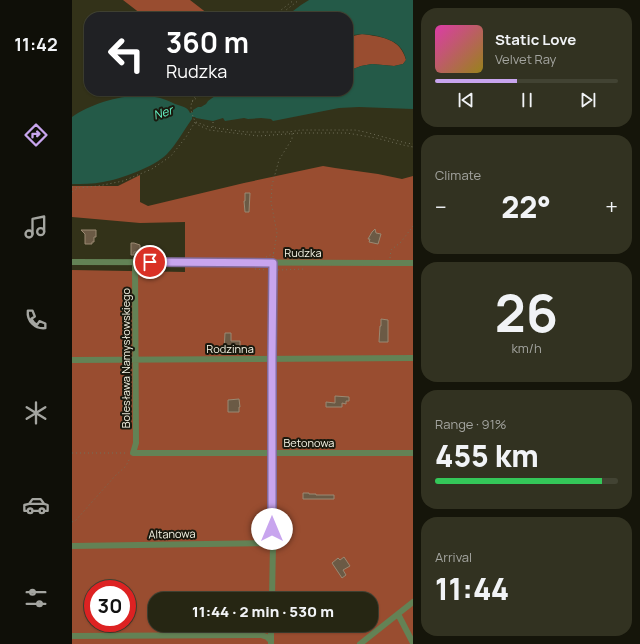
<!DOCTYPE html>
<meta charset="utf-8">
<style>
:root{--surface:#262613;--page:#323221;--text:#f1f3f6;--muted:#a4a5a0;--line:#424333;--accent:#c8a5ee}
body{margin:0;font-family:Manrope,sans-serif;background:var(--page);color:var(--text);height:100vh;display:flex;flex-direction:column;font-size:15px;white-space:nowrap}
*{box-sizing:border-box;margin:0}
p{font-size:13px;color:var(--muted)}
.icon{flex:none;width:22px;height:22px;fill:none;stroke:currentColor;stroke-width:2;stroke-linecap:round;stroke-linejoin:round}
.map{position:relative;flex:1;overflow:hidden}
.details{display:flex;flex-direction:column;gap:8px;padding:8px;background:#15150a;width:227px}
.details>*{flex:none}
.hud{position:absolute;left:12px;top:12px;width:269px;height:84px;border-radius:16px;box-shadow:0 1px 3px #0004,0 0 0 1px var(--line);background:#202124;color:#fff;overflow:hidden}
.speed{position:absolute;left:12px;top:580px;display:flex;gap:8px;font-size:20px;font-weight:700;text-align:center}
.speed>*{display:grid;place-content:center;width:52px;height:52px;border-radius:50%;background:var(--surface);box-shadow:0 1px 3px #0004,0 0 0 1px var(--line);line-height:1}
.speed .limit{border:6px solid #d22;background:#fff;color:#111}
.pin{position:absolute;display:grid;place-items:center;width:34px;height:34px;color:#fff;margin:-17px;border:2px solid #fff;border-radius:50%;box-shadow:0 1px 4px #0007}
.me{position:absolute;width:44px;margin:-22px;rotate:0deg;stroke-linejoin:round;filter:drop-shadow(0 0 3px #0008)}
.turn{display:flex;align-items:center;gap:14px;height:84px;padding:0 16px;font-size:18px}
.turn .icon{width:52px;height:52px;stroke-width:2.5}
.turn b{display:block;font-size:28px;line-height:34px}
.big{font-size:30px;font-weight:800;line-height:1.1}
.details .widget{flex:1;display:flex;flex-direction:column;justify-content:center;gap:6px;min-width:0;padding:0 14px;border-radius:16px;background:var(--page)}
.details .dial{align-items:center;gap:0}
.dial b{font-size:52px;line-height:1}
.song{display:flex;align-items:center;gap:12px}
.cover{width:48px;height:48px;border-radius:6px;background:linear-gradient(135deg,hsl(320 70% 55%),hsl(50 70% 35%))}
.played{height:4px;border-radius:2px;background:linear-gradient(90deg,var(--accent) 45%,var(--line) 45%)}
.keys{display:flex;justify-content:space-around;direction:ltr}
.heat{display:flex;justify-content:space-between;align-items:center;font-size:22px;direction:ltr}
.charge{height:6px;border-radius:3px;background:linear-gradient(90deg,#34c759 91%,var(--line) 0)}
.trip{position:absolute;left:76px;top:592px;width:230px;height:40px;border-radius:16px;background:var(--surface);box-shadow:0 1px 3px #0004,0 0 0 1px var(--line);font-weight:800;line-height:40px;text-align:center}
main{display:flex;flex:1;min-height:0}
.tab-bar{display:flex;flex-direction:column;width:72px;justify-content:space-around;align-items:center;background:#0f0f08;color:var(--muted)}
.tab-bar .icon{width:28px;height:28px}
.tab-bar .on{color:var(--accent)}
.tab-bar b{font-size:18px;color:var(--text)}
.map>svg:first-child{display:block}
</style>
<main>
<nav class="tab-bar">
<b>11:42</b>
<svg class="icon on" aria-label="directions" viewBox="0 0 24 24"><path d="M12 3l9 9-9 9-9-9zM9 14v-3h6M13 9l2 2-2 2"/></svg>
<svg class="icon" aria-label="music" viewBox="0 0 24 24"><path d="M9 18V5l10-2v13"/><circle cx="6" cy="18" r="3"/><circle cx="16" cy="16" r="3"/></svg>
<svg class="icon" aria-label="phone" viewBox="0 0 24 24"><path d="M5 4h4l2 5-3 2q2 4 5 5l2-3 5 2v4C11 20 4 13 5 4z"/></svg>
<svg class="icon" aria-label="climate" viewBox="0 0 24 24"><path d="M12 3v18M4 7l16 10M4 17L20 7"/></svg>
<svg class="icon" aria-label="car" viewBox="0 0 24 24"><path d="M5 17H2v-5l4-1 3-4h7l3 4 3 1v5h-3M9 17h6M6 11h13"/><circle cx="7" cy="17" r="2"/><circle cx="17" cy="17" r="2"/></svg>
<svg class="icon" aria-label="filters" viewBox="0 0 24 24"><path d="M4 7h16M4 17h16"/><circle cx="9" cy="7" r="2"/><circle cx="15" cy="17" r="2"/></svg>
</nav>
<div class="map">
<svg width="341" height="644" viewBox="0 0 341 644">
<rect width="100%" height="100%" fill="#333219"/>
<!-- forest -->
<path fill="#994d30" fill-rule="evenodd" d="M51,0H118L140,17H73Z
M290,34C310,37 328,38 334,60L331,64L322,66L300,64L289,66L276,71V39L281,36Z
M251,166L263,168L306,174L330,179L341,176V644H0V270L113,272V222L68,223L0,217V186H46L68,175V202L76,206L172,183ZM21,589H55V623H21ZM83,599H299V625H83Z"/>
<!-- water -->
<path fill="#245a48" d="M237,0H341V109L287,107L267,108L201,121L199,119L189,118L176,119L172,118L153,121L151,118L141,121L124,118L123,117H120V119C112,130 104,145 95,154C82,167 49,179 31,182C21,184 10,184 0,184V117C21,102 57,92 83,97C90,98 97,101 103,104C109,106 116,107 118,113L121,112V110L126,107H129L134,104L136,101L150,91H276V71L289,66L300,64L322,66L331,64L334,60C333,55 331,50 327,46C319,37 293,32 282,35C280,36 277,38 276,39V17H213L229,5Z"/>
<!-- building -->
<path fill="#6b5a45" stroke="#9b8972" d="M173,193H178L177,212H173L172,201H173Z
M303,229L304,233L309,234L306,244L297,242L298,239H296L300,232Z
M9,230H24V237H22V242H20V244H13V234Z
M59,243H62L68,245V252H62V255H59Z
M309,319L316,320V342H307L308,326H309Z
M153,333H159V341H168V350H157V351H152Z
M263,396L277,397V401H274V404L270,403V407H254V402L263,403Z
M167,399L168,407H167V412H156V400Z
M231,493H237V494H244V495H262V499H231Z
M272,557L278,566L271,570L274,575L270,578L260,563L266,558L268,560Z"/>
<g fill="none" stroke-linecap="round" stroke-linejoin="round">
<!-- path -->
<path stroke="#71705a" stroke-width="1" stroke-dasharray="1 3" stroke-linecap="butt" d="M200,17L222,0
M205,17L227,0
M129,91C115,103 118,109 124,124L137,130L187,136L228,133H275L304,138L331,145L341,147
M120,102L132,91
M124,122L137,127L174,132H216L229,130H283L293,132L334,143L341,144
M141,127V121
M0,187L6,188
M0,192L6,188L26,186L51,181L80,169L99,156L114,137L123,122
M194,257L202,253
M201,257L205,233L199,202L200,185L207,160L220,139V132
M318,258L319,250L329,242L341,226
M183,269L195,270
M206,270L233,269
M0,453H55
M0,522L4,520L43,476L54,466L58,458"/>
<!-- minor -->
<path stroke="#638255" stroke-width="6" d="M0,262L316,263H341
M63,262L64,443L61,453H341
M0,360L341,358
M0,546L201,543
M200,599L201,543L200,358L201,263
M326,614L341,643
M0,636L189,635L195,637L199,641
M199,643V625
M288,644L341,602"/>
</g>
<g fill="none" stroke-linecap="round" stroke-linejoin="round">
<defs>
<path id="route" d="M78,262L201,263L200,358V529"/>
</defs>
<!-- route casing -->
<use href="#route" stroke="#826b9b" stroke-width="10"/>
<!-- route -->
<use href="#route" stroke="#c8a5ee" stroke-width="7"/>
</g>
<g text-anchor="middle" stroke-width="4" stroke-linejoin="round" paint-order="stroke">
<!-- street labels -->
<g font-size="11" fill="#f6f5e6" stroke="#1a190e">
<text x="231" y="257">Rudzka</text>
<text x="158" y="353">Rodzinna</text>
<text transform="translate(54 358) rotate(-90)" y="4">Bolesława Namysłowskiego</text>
<text x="237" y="447">Betonowa</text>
<text transform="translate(100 534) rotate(-1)" y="4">Altanowa</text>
</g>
<!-- water labels -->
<g font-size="12" font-style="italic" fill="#66f4c5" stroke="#1a190e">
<text transform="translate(91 113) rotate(-18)" y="4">Ner</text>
</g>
</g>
</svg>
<div class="speed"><div class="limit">30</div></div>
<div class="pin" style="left:78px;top:262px;background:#d93025"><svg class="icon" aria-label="arrive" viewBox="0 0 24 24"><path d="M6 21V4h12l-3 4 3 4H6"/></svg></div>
<svg class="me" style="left:200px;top:529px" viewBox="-20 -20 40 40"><circle r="19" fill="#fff"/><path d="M0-13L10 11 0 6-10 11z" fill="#c8a5ee"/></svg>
<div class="trip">11:44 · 2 min · 530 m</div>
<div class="hud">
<div class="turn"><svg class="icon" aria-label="left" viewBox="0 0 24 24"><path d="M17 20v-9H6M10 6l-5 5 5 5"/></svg><div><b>360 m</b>Rudzka</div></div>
</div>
</div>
<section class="details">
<div class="widget">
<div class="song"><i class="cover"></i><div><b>Static Love</b><p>Velvet Ray</p></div></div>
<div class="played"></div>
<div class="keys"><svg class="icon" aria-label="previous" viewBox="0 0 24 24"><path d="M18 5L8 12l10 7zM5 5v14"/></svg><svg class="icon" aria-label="pause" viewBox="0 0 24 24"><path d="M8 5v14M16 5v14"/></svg><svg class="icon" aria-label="next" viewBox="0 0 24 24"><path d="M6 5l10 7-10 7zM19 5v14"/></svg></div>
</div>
<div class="widget"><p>Climate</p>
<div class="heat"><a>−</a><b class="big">22°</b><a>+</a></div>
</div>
<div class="widget dial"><b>26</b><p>km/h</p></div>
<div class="widget"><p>Range · 91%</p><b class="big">455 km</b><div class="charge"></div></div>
<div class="widget"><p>Arrival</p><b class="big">11:44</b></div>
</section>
</main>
